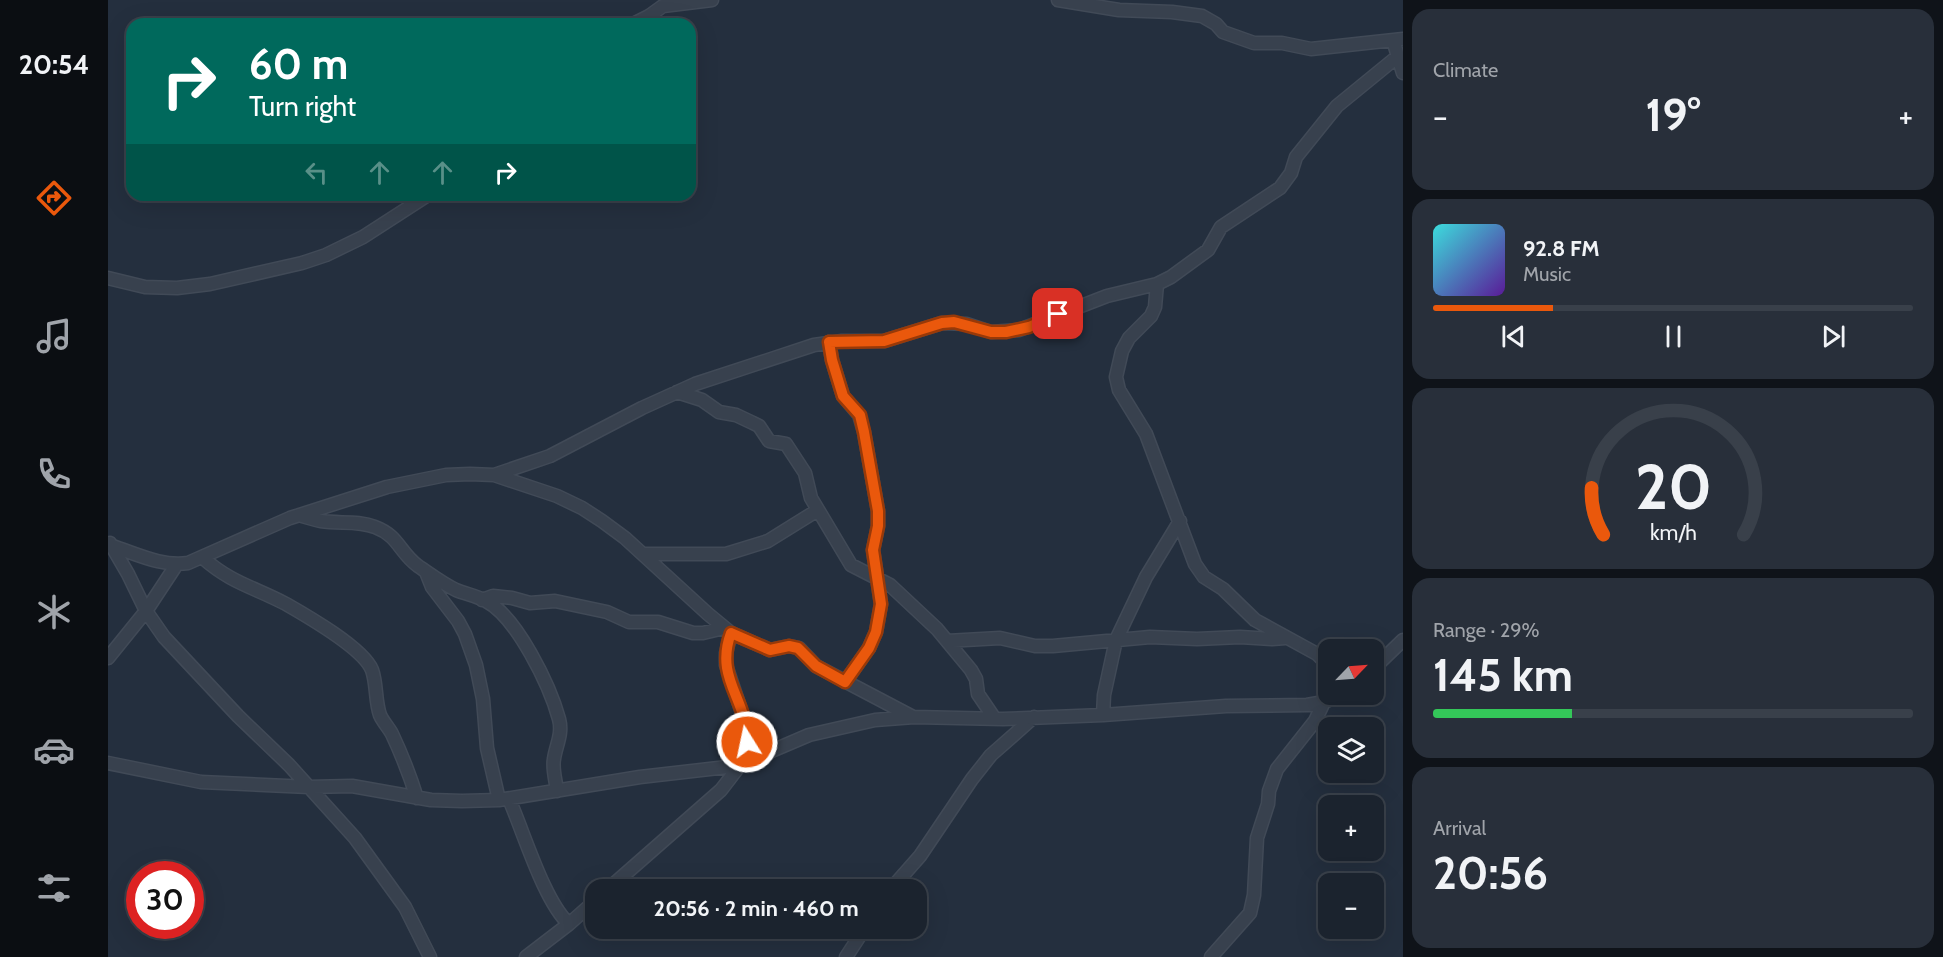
<!DOCTYPE html>
<meta charset="utf-8">
<style>
:root{--surface:#1b232e;--page:#282f3a;--text:#f1f3f6;--muted:#a0a4aa;--line:#39404a;--accent:#ea580c}
body{margin:0;font-family:Cabin,sans-serif;background:var(--page);color:var(--text);height:100vh;display:flex;flex-direction:column;font-size:22px;white-space:nowrap}
*{box-sizing:border-box;margin:0}
p{font-size:20px;color:var(--muted)}
.icon{flex:none;width:33px;height:33px;fill:none;stroke:currentColor;stroke-width:2;stroke-linecap:round;stroke-linejoin:round}
.map{position:relative;flex:1;overflow:hidden}
.details{display:flex;flex-direction:column;gap:9px;padding:9px;background:#0f1319;width:540px}
.details>*{flex:none}
.top-card{position:absolute;left:18px;top:18px;width:570px;height:183px;border-radius:18px;box-shadow:0 6px 24px #0002,0 0 0 2px var(--line);background:#00695c;color:#fff;overflow:hidden}
.needle{width:39px;rotate:65deg}
.tools{position:absolute;left:1210px;top:639px;display:grid;gap:12px}
.tools a{display:grid;place-items:center;width:66px;height:66px;border-radius:12px;background:var(--surface);box-shadow:0 6px 24px #0002,0 0 0 2px var(--line);font-size:30px}
.speed{position:absolute;left:18px;top:861px;display:flex;gap:12px;font-size:30px;font-weight:700;text-align:center}
.speed>*{display:grid;place-content:center;width:78px;height:78px;border-radius:50%;background:var(--surface);box-shadow:0 6px 24px #0002,0 0 0 2px var(--line);line-height:1}
.speed .limit{border:9px solid #d22;background:#fff;color:#111}
.pin{position:absolute;display:grid;place-items:center;width:51px;height:51px;color:#fff;margin:-26px;border-radius:12px;box-shadow:0 3px 9px #0006}
.me{position:absolute;width:66px;margin:-33px;rotate:350deg;stroke-linejoin:round;filter:drop-shadow(0 0 4px #0008)}
.turn{display:flex;align-items:center;gap:21px;height:126px;padding:0 24px;font-size:27px}
.turn .icon{width:78px;height:78px;stroke-width:2.5}
.turn b{display:block;font-size:42px;line-height:51px}
.lanes{display:flex;align-items:center;height:57px;padding:0 24px;background:#0003;justify-content:center;gap:30px;direction:ltr}
.lanes .off{opacity:.35}
.big{font-size:45px;font-weight:800;line-height:1.1}
.details .widget{flex:1;display:flex;flex-direction:column;justify-content:center;gap:9px;min-width:0;padding:0 21px;border-radius:18px;background:var(--page)}
.details .dial{align-items:center;gap:0}
.dial svg{height:156px;overflow:visible;fill:none;stroke:var(--line);stroke-width:7;stroke-linecap:round;text-anchor:middle}
.dial text{fill:var(--text);stroke:none}
.song{display:flex;align-items:center;gap:18px}
.cover{width:72px;height:72px;border-radius:9px;background:linear-gradient(135deg,hsl(180 70% 55%),hsl(270 70% 35%))}
.played{height:6px;border-radius:3px;background:linear-gradient(90deg,var(--accent) 25%,var(--line) 25%)}
.keys{display:flex;justify-content:space-around;direction:ltr}
.heat{display:flex;justify-content:space-between;align-items:center;font-size:33px;direction:ltr}
.charge{height:9px;border-radius:4px;background:linear-gradient(90deg,#34c759 29%,var(--line) 0)}
.trip{position:absolute;left:477px;top:879px;width:342px;height:60px;border-radius:18px;background:var(--surface);box-shadow:0 6px 24px #0002,0 0 0 2px var(--line);font-weight:800;line-height:60px;text-align:center}
main{display:flex;flex:1;min-height:0}
.menu{display:flex;flex-direction:column;width:108px;justify-content:space-around;align-items:center;background:#0b0e12;color:var(--muted)}
.menu .icon{width:42px;height:42px}
.menu .current{color:var(--accent)}
.menu b{font-size:27px;color:var(--text)}
.map>svg:first-child{display:block}
</style>
<main>
<nav class="menu">
<b>20:54</b>
<svg class="icon current" aria-label="directions" viewBox="0 0 24 24"><path d="M12 3l9 9-9 9-9-9zM9 14v-3h6M13 9l2 2-2 2"/></svg>
<svg class="icon" aria-label="music" viewBox="0 0 24 24"><path d="M9 18V5l10-2v13"/><circle cx="6" cy="18" r="3"/><circle cx="16" cy="16" r="3"/></svg>
<svg class="icon" aria-label="phone" viewBox="0 0 24 24"><path d="M5 4h4l2 5-3 2q2 4 5 5l2-3 5 2v4C11 20 4 13 5 4z"/></svg>
<svg class="icon" aria-label="climate" viewBox="0 0 24 24"><path d="M12 3v18M4 7l16 10M4 17L20 7"/></svg>
<svg class="icon" aria-label="car" viewBox="0 0 24 24"><path d="M5 17H2v-5l4-1 3-4h7l3 4 3 1v5h-3M9 17h6M6 11h13"/><circle cx="7" cy="17" r="2"/><circle cx="17" cy="17" r="2"/></svg>
<svg class="icon" aria-label="filters" viewBox="0 0 24 24"><path d="M4 7h16M4 17h16"/><circle cx="9" cy="7" r="2"/><circle cx="15" cy="17" r="2"/></svg>
</nav>
<div class="map">
<svg width="1295" height="957" viewBox="0 0 1295 957">
<rect width="100%" height="100%" fill="#242f3e"/>
<g fill="none" stroke-linecap="round" stroke-linejoin="round">
<defs>
<path id="street" d="M950,0L1011,10L1064,12L1094,16L1108,24L1115,32L1146,43H1174L1203,49L1295,39
M525,24L541,16L555,6L604,0
M1285,40L1295,73
M0,278L37,287L69,288L102,284L194,263L218,255L255,237L320,195
M1049,284L1047,307L1043,316L1021,338L1014,351L1008,377L1011,390L1038,434L1087,564L1096,577L1115,589L1147,620L1209,654L1221,666
M721,342L724,360L735,396L751,415L756,432L770,511V526L765,550L773,604L768,632L761,648L737,682
M569,392L594,400L611,412L628,415L645,423L651,426L661,441L678,444L697,473L703,498L743,565L782,585L829,629L863,670L868,679L870,694L887,719
M386,475L442,456L534,408L587,384L706,345L734,341H776L834,323L859,324L883,332L911,330L999,296L1049,284L1063,277L1100,250L1113,227L1172,188L1183,173L1188,157L1229,106L1289,57
M191,515C198,517 206,520 213,521C231,524 250,520 267,527C291,536 291,552 310,566C322,574 335,584 348,590C358,594 369,596 378,601C409,617 442,686 451,719C455,734 448,745 446,759C444,769 448,781 449,791
M2,543L20,574L38,611L56,637L130,716L181,765L247,838L297,907L322,957
M4,546C29,554 54,567 80,563L182,518L279,487L338,475L362,474L386,475L449,496L474,508L494,521L517,538L600,614L623,633L662,650L681,646L691,648L708,666L805,717
M535,554H618L660,541L710,510
M95,558C123,583 146,587 178,604C199,616 255,648 264,670C269,684 267,701 272,715C275,722 281,728 284,734C294,755 302,776 309,798
M318,572L324,587L350,621L357,634L368,665L375,699L379,748L391,800
M374,600L385,596L404,598L422,603L447,601L499,612L521,622H550L585,633H595L616,628
M839,641L892,638L927,646H945L1042,637L1089,639L1132,637L1164,639L1177,638
M0,658L38,611L69,564
M1266,668L1295,640
M995,715L996,695L1008,640L1038,577L1072,521
M0,763L93,782L201,787L244,786L323,800L354,801L391,800L532,777L619,767L633,764L701,735L767,720L806,717L895,719L995,715L1118,706L1199,705L1216,702L1235,694
M401,799C416,833 436,901 461,924
M499,890L613,790L633,764L639,742L638,725L618,665V653L623,633
M782,890L812,856L864,779L883,755L926,717
M418,957L461,924L488,900
M738,957L757,928
M1103,957L1142,913L1146,895L1149,838L1160,804L1161,791L1169,769L1207,721L1216,702"/>
</defs>
<!-- street casing -->
<use href="#street" stroke="#414a57" stroke-width="15"/>
<!-- street -->
<use href="#street" stroke="#38414e" stroke-width="12"/>
</g>
<g fill="none" stroke-linecap="round" stroke-linejoin="round">
<defs>
<path id="route" d="M639,742C640,699 606,679 623,633L662,650L681,646L690,648L708,666L737,682L761,648L768,632L773,604L765,550L770,526V511L756,432L752,415L735,396L724,360L721,342L776,341L834,323L846,322L883,332H898L921,327L950,314"/>
</defs>
<!-- route casing -->
<use href="#route" stroke="#983908" stroke-width="15"/>
<!-- route -->
<use href="#route" stroke="#ea580c" stroke-width="10"/>
</g>
</svg>
<div class="tools">
<a><svg class="needle" viewBox="-14 -14 28 28"><path d="M0-13l5 13h-10z" fill="#e53935"/><path d="M0 13l5-13h-10z" fill="#a0a4aa"/></svg></a>
<a><svg class="icon" aria-label="layers" viewBox="0 0 24 24"><path d="M12 4l9 5-9 5-9-5zM3 14l9 5 9-5"/></svg></a>
<a>+</a>
<a>−</a>
</div>
<div class="speed"><div class="limit">30</div></div>
<div class="pin" style="left:950px;top:314px;background:#d93025"><svg class="icon" aria-label="arrive" viewBox="0 0 24 24"><path d="M6 21V4h12l-3 4 3 4H6"/></svg></div>
<svg class="me" style="left:639px;top:742px" viewBox="-20 -20 40 40"><circle r="17" fill="#ea580c" stroke="#fff" stroke-width="3"/><path d="M0-11L8 9 0 5-8 9z" fill="#fff"/></svg>
<div class="trip">20:56 · 2 min · 460 m</div>
<div class="top-card">
<div class="turn"><svg class="icon" aria-label="right" viewBox="0 0 24 24"><path d="M7 20v-9h11M14 6l5 5-5 5"/></svg><div><b>60 m</b>Turn right</div></div>
<div class="lanes"><svg class="icon off" aria-label="left" viewBox="0 0 24 24"><path d="M17 20v-9H6M10 6l-5 5 5 5"/></svg><svg class="icon off" aria-label="ahead" viewBox="0 0 24 24"><path d="M12 20V5M6 11l6-6 6 6"/></svg><svg class="icon off" aria-label="ahead" viewBox="0 0 24 24"><path d="M12 20V5M6 11l6-6 6 6"/></svg><svg class="icon" aria-label="right" viewBox="0 0 24 24"><path d="M7 20v-9h11M14 6l5 5-5 5"/></svg></div>
</div>
</div>
<section class="details">
<div class="widget"><p>Climate</p>
<div class="heat"><a>−</a><b class="big">19°</b><a>+</a></div>
</div>
<div class="widget">
<div class="song"><i class="cover"></i><div><b>92.8 FM</b><p>Music</p></div></div>
<div class="played"></div>
<div class="keys"><svg class="icon" aria-label="previous" viewBox="0 0 24 24"><path d="M18 5L8 12l10 7zM5 5v14"/></svg><svg class="icon" aria-label="pause" viewBox="0 0 24 24"><path d="M8 5v14M16 5v14"/></svg><svg class="icon" aria-label="next" viewBox="0 0 24 24"><path d="M6 5l10 7-10 7zM19 5v14"/></svg></div>
</div>
<div class="widget dial"><svg viewBox="0 0 100 80">
<path d="M14 69A42 42 0 1 1 86 69"/>
<path d="M14 69A42 42 0 0 1 8 45" stroke="#ea580c"/>
<text x="50" y="56" font-size="32" font-weight="700">20</text>
<text x="50" y="72" font-size="11">km/h</text>
</svg></div>
<div class="widget"><p>Range · 29%</p><b class="big">145 km</b><div class="charge"></div></div>
<div class="widget"><p>Arrival</p><b class="big">20:56</b></div>
</section>
</main>
